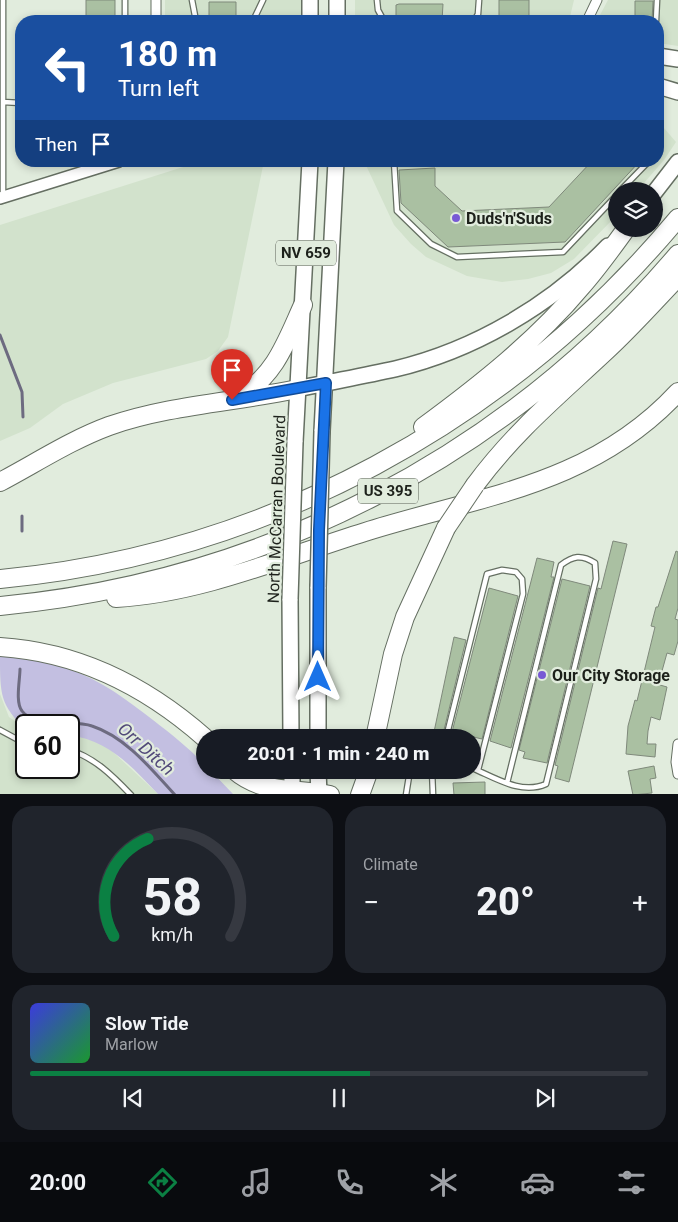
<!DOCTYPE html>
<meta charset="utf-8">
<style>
:root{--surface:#171b24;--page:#20242c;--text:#f1f3f6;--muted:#9ea1a6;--line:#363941;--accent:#0b8043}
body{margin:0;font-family:Roboto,sans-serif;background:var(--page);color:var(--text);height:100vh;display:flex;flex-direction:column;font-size:19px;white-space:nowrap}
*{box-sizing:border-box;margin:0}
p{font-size:16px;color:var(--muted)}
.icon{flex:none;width:28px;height:28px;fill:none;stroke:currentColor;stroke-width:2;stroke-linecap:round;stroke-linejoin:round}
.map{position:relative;height:794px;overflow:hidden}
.side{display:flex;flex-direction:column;gap:12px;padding:12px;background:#0d0f14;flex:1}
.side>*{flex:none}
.top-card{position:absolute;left:15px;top:15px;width:649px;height:152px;border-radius:20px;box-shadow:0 2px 8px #0003;background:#1a4fa0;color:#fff;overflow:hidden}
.controls{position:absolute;left:608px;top:182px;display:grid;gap:10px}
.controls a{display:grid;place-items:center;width:55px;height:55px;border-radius:50%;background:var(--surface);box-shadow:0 2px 8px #0003;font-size:25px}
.speed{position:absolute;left:15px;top:714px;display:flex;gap:10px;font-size:25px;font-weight:700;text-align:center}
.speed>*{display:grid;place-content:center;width:65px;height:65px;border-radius:50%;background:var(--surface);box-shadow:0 2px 8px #0003;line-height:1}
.speed .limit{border:2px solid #111;border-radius:8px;background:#fff;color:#111}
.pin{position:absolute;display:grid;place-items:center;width:42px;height:42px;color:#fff;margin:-51px -21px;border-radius:50% 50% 50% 0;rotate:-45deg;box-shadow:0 0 5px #0007}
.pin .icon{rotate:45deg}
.me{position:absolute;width:55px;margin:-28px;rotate:0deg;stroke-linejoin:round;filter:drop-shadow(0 0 4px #0008)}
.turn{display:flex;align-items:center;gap:18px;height:105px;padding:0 20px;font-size:22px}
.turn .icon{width:65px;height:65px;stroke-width:2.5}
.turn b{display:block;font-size:35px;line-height:42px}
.then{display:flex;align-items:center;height:48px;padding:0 20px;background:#0003;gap:10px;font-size:19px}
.big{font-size:38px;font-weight:800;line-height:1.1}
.side .card{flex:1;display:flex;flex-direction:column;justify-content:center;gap:8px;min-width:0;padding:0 18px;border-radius:20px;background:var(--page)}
.side .dial{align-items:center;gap:0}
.dial svg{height:130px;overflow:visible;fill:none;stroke:var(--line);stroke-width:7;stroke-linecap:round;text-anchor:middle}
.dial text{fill:var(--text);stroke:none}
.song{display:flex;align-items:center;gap:15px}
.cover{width:60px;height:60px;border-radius:8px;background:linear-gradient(135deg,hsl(240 70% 55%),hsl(130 70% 35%))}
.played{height:5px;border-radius:2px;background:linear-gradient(90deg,var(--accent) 55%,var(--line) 55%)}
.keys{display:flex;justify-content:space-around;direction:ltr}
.heat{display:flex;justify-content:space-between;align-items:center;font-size:28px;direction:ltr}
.side .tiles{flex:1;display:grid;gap:12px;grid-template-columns:1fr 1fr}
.card:last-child{grid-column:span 2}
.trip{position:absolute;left:196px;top:729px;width:285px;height:50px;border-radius:25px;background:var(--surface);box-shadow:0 2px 8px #0003;font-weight:800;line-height:50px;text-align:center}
.tab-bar{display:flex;height:80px;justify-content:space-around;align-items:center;background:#090b0e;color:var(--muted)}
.tab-bar .icon{width:35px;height:35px}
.tab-bar .active{color:var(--accent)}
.tab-bar b{font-size:22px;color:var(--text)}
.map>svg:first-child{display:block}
</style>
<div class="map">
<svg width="678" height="795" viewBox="0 0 678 795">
<rect width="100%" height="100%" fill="#e1ecdd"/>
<!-- built -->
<path fill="#d2e2cc" d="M165,0H301V21H165Z
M355,0H574L569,21H355Z
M608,0H678V46L658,43V21H600V15Z
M658,121L676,142L664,160L637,191H616V216L574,259L551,273L528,279L502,282L467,276L426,257L411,244L394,225L364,161H658Z
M202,161H264L228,337L218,351L206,359L113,383L63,404L30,428L0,441V225Z
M0,694L9,717L26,729V768H69V735L83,737L102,744L112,751L158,794L0,795Z"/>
<!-- green -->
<path fill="#c3bfe1" d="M0,656C71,663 98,677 153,720C171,734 189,748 205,765V770H210L233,794H158C131,766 110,741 69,735V725H26V729C0,706 0,693 0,656Z"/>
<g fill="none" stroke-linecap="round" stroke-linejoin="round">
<!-- stream -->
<path stroke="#6d6b80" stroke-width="3" d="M0,335L22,392L23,417
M22,531V516
M20,669C20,680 15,702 22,711C33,727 75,720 92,726C126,737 152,770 175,795"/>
</g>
<!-- building -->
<path fill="#aac0a2" stroke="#7f897b" d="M86,0H115V21H86Z
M499,0H529V21H499Z
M635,1H653L652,21H635Z
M209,2H236V21H209Z
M399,4H443L442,21H396V5Z
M592,161H640L565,242L448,247L401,203L399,170L435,168V186L462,211L549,207Z
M613,541L627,544L569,782L555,778L558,766L555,765L598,588L601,589Z
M676,551L678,552V608L675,619L678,620V641L674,655L667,653L662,671L660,685L667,687L660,720L651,717L648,731L647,744H656L655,757L626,754L628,726L635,700L637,701L655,627L651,626L656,607H658Z
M537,558L554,562L551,577H554L511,748L490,741Z
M562,579L590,586L547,763L523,758L525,752L519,750Z
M489,588L518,596L482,739L452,732Z
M454,637L466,640L443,734L434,732Z
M654,766L656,778L650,779L652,793L633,795L628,771Z
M485,782V795H454L453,783Z"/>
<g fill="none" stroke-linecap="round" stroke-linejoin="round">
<defs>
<path id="service" d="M3,0V195
M125,0V21
M192,0L196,21
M377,0L378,10L384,21
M253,21L263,0
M474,21L478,14L479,0
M656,21L657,0
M3,102L21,103
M394,161L397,211L431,244L457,257L563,252L616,196
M620,191L649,161
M0,730L26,744
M446,738L487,574L502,570L516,572L522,579L523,594L478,770
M69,750C94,757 113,776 131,795
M472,768C496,778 521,795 546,784L596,579L595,563C581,554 573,556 561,565L507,783
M432,770L433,795
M406,795L410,770"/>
<path id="minor" d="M156,21V0
M587,21L597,0
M678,744L676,762L678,774"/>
<path id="tertiary" d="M0,198L119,161"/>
<path id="primary" d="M310,0V21
M337,21V0
M658,56L678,59
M658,86L678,92
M654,193L678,162
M297,389C330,382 363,376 395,369C475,350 551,305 608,246
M322,431L336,161
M295,442L310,161
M290,599L291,738
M318,738V587
M292,770V795
M318,770L319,795"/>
<path id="motorway" d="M239,396C275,377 287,340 303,305
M423,427C480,385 537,340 582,286C598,268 612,248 626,229
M0,482C36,463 71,440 109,426C169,405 236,402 297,389
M475,485C515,431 558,396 606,351C631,328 654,302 678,277
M0,579C266,554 508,422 678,218
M116,598C202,593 284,557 365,532C479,496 591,486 678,392
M0,606C264,581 506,457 678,254
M0,647C79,652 146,686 205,738
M375,738L393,654L405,617L446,528
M234,770C263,795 293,787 330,795
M360,795L369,770"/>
</defs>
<!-- service casing -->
<use href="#service" stroke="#656f62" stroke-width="7"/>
<!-- minor casing -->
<use href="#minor" stroke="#656f62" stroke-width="11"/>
<!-- tertiary casing -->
<use href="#tertiary" stroke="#656f62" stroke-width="14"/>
<!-- primary casing -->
<use href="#primary" stroke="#656f62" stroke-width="18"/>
<!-- motorway casing -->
<use href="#motorway" stroke="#656f62" stroke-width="20"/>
<!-- service -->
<use href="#service" stroke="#fff" stroke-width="4.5"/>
<!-- minor -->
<use href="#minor" stroke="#fff" stroke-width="9"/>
<!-- tertiary -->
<use href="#tertiary" stroke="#fff" stroke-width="11"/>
<!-- primary -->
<use href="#primary" stroke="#fff" stroke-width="15"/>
<!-- motorway -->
<use href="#motorway" stroke="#fff" stroke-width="18"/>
<defs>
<path id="primary-bridge" d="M318,587L322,431
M290,599L295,442"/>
<path id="motorway-bridge" d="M446,528L475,485"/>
</defs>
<!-- primary-bridge casing -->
<use href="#primary-bridge" stroke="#656f62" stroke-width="18" stroke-linecap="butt"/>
<!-- motorway-bridge casing -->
<use href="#motorway-bridge" stroke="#656f62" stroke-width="20" stroke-linecap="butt"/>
<!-- primary-bridge -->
<use href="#primary-bridge" stroke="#fff" stroke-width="15"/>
<!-- motorway-bridge -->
<use href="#motorway-bridge" stroke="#fff" stroke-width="18"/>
</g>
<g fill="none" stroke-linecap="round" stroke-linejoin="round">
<defs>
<path id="route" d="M232,400L326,383L319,530L318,677"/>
</defs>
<!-- route casing -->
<use href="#route" stroke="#114b97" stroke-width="12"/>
<!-- route -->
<use href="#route" stroke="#1a73e8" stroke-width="9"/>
</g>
<!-- markers -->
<g fill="#785ad5" stroke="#e1ecdd" stroke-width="2">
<circle cx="456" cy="218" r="5"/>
<circle cx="542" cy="675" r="5"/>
</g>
<g text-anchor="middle" stroke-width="4.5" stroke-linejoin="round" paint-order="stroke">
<!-- shield labels -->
<g fill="#e1ecdd" stroke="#585e55" stroke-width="1">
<rect x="276" y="240.5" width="60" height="25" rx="4"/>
<rect x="358" y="478.5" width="60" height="25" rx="4"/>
</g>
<g font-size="15" font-weight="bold" fill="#1d211b">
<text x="306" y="258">NV 659</text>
<text x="388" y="496">US 395</text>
</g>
<!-- poi labels -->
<g font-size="16" font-weight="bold" fill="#1d211b" stroke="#e1ecdd" text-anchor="start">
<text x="466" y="224">Duds'n'Suds</text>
<text x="552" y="681">Our City Storage</text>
</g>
<!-- street labels -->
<g font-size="16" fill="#1d211b" stroke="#e1ecdd">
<text transform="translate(276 509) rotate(-88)" y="6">North McCarran Boulevard</text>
</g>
<!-- water labels -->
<g font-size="18" font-style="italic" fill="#524a7a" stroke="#e1ecdd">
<text transform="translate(146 749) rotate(42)" y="6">Orr Ditch</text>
</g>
</g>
</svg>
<div class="controls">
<a><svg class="icon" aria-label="layers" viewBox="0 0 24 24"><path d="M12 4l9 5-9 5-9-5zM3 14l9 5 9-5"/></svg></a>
</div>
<div class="speed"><div class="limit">60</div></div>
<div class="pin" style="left:232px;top:400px;background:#d93025"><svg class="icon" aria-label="arrive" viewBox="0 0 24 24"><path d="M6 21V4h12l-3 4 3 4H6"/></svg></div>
<svg class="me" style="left:318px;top:677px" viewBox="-20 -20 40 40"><path d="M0-17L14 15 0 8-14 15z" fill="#1a73e8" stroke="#fff" stroke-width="4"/></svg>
<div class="trip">20:01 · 1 min · 240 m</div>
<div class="top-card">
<div class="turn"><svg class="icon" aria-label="left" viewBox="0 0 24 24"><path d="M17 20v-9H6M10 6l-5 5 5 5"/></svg><div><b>180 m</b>Turn left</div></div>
<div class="then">Then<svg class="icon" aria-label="arrive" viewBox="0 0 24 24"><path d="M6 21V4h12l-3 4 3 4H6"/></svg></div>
</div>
</div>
<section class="side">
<div class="tiles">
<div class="card dial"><svg viewBox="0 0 100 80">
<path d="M14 69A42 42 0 1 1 86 69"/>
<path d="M14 69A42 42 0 0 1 35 9" stroke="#0b8043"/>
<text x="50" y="56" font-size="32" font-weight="700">58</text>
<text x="50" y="72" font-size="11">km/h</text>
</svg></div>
<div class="card"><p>Climate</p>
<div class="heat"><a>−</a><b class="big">20°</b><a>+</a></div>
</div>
<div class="card">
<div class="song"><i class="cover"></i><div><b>Slow Tide</b><p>Marlow</p></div></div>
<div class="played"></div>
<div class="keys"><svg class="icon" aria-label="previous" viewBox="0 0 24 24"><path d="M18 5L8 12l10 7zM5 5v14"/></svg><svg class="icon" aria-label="pause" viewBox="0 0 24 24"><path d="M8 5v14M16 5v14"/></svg><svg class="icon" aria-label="next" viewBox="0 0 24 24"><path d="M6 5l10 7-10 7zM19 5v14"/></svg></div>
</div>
</div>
</section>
<nav class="tab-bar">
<b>20:00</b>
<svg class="icon active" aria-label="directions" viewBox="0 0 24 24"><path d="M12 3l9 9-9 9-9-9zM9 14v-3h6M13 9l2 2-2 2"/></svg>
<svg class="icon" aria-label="music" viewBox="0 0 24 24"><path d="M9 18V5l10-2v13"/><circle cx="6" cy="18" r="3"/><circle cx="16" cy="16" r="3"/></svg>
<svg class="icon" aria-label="phone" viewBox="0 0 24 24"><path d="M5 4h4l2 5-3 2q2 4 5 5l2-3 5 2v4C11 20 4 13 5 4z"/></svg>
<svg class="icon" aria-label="climate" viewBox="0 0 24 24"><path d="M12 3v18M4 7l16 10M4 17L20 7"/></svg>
<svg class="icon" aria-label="car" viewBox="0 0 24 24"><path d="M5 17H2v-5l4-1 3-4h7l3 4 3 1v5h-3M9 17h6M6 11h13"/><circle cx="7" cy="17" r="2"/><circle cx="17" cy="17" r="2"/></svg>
<svg class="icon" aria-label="filters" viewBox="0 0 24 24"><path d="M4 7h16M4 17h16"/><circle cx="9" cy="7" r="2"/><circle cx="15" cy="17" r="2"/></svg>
</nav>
